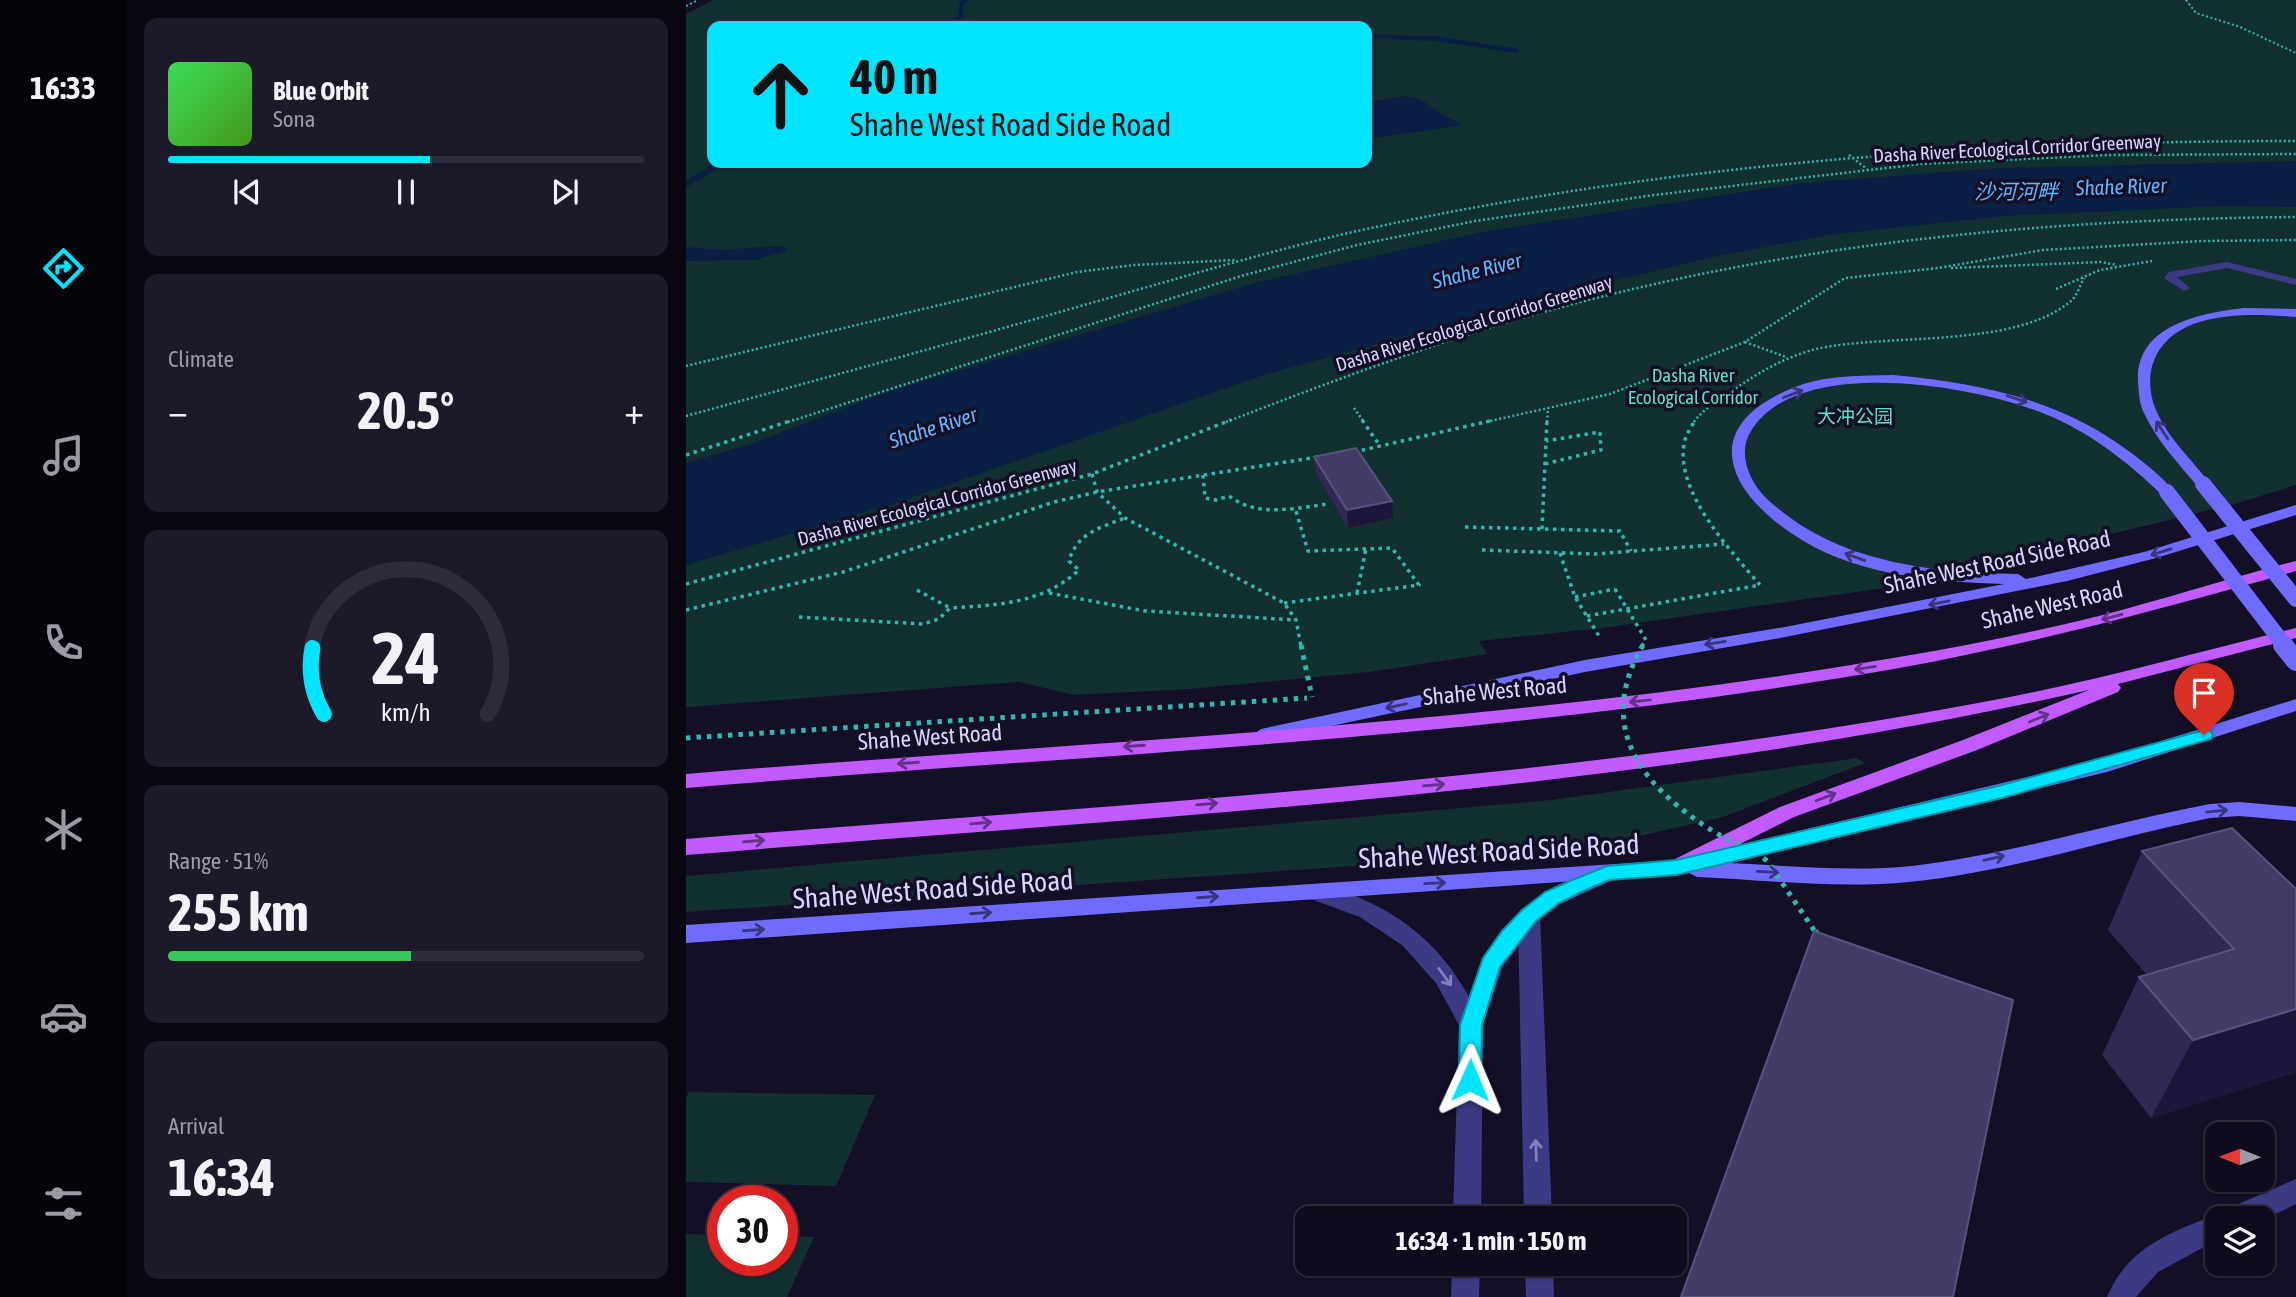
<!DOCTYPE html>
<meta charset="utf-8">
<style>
:root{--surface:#0e0b1c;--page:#1c1929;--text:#f1f3f6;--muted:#9b9ba3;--line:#2e2b3b;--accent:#00e5ff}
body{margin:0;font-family:"Asap Condensed","Noto Sans SC",sans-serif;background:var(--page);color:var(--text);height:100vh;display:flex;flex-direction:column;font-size:26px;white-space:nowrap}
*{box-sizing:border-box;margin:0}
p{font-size:23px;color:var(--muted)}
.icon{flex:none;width:38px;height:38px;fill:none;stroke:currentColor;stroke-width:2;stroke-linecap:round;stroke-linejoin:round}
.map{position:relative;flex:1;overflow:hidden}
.details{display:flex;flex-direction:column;gap:18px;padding:18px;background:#08060f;width:560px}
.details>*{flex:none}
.banner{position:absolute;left:21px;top:21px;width:665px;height:147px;border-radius:14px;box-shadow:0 2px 5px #0004,0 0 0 2px var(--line);background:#00e5ff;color:#111;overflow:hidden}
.needle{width:46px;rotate:271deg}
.fabs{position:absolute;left:1519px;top:1122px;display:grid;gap:14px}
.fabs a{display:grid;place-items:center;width:70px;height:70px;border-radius:14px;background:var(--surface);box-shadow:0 2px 5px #0004,0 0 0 2px var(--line);font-size:35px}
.speed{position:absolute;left:21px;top:1185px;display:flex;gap:14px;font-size:35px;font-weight:700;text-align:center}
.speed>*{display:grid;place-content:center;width:91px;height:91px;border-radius:50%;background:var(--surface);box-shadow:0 2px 5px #0004,0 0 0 2px var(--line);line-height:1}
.speed .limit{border:10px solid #d22;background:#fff;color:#111}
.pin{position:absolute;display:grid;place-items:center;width:60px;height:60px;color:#fff;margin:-72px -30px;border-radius:50% 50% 50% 0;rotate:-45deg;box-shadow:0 0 7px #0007}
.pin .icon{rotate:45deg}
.me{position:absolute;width:77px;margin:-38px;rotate:1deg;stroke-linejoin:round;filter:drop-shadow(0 0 5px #0008)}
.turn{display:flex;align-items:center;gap:24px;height:147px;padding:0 28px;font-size:32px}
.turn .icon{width:91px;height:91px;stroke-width:2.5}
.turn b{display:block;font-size:49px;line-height:60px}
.big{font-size:52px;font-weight:700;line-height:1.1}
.details .card{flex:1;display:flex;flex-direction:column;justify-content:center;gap:10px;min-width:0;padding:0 24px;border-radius:14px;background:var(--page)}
.details .dial{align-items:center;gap:0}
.dial svg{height:182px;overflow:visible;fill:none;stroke:var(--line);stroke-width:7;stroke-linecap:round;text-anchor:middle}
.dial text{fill:var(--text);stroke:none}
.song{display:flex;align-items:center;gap:21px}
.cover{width:84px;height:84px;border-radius:10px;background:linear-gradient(135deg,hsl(130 70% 55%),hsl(100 70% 35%))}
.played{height:7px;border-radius:4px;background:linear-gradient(90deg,var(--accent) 55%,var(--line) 55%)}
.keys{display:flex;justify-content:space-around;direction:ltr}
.heat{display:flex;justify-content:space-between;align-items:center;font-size:38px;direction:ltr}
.charge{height:10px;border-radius:5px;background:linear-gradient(90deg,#34c759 51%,var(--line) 0)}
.trip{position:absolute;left:609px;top:1206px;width:392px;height:70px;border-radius:14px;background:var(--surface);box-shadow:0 2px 5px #0004,0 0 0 2px var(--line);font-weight:700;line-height:70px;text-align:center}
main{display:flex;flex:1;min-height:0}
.dock{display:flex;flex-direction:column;width:126px;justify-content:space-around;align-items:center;background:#06040b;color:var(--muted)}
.dock .icon{width:49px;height:49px}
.dock .current{color:var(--accent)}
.dock b{font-size:32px;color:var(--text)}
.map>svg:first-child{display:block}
</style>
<main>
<nav class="dock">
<b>16:33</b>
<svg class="icon current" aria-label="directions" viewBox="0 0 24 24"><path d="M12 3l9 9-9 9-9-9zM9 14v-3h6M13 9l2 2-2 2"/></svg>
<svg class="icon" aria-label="music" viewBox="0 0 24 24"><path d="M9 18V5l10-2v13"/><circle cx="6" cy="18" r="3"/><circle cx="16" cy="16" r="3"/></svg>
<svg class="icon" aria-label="phone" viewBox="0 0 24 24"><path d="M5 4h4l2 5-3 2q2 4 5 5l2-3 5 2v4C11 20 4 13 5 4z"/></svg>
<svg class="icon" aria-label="climate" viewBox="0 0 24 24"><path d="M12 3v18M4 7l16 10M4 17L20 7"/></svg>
<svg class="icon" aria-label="car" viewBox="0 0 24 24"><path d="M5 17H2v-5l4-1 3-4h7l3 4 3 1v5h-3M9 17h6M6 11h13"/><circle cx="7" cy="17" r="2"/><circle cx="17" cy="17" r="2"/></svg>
<svg class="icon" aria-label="filters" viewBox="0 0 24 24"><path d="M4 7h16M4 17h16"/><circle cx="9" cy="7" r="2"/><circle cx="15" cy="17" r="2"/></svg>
</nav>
<section class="details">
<div class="card">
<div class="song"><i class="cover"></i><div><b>Blue Orbit</b><p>Sona</p></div></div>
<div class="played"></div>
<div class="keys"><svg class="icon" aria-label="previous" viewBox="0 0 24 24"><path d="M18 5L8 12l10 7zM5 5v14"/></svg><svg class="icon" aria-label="pause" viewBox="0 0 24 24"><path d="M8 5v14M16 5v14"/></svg><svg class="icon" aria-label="next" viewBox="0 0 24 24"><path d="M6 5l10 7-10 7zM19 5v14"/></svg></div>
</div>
<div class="card"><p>Climate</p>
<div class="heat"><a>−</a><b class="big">20.5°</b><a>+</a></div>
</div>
<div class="card dial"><svg viewBox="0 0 100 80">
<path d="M14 69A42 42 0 1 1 86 69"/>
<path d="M14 69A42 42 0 0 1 9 40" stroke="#00e5ff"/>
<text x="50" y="56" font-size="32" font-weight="700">24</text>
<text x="50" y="72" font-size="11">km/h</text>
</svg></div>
<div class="card"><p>Range · 51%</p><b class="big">255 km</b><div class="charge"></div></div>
<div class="card"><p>Arrival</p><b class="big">16:34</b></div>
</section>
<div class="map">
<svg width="1610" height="1297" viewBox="0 0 1610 1297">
<rect width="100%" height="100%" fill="#130f26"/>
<!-- green -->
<path fill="#12302f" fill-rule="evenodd" d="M27,0H1610V485L1552,503L1213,586L916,628L793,641L801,654L683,672L504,689L388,695L333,682L0,707V14ZM26,26H681V163H26Z
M1171,758L1179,763L1037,817L949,837L756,860L0,912V876L865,800Z
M3,1092L189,1095L150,1186L0,1182V1098Z
M0,1234L37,1235V1260H96V1236L128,1237L101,1297H0Z"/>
<!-- water -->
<path fill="#0a1f44" d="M715,96C746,98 746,114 775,123L771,126L681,139V103Z
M1610,161V207L1536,206L1318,216L1142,235L1028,257L888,290L578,375L216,501L0,565V463L65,444L201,392L572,282L796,232L1115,183L1314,168Z
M88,246L100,247L101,251L68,260L0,261V247L36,250Z"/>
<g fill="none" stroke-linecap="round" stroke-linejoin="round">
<!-- stream-far1 -->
<path stroke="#0a1f44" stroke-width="4.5" d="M260,26L275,16V4L280,0
M681,36L753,39L831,51"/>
<!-- stream -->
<path stroke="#0a1f44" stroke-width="6" d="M0,184L35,163"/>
<!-- path-far3 -->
<path stroke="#2fb8b0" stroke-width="2" stroke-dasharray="2 2.5" stroke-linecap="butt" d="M1500,0L1510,13L1554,27L1610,53
M0,6L12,0"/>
<!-- path-far2 -->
<path stroke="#2fb8b0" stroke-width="2.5" stroke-dasharray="2 2.5" stroke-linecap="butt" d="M1163,155L1181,169
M1265,268L1415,262L1431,265
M1370,289L1414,270L1466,261
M1059,342L1100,357
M0,366L391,272L448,265L549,260
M668,408L678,422
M0,416C135,379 270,342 405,303C495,278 585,250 676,230C983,163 1296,141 1610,141
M102,422L555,276L671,245L789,221L968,195L1235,164L1422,155L1610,154
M540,422C657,377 774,333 895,302C1128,241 1370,219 1610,217
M800,422L924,394L1059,342L1159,278L1252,268L1357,250L1516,241L1610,240
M861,422L862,408
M1008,422C1017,409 1032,401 1045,392C1071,373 1099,357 1130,349C1201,333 1328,349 1385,301C1391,296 1394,285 1398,278"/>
<!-- path-far1 -->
<path stroke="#2fb8b0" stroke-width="3.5" stroke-dasharray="3.5 4.5" stroke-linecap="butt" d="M676,420L694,446
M668,452L808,420
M0,455L107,420
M859,464L915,450L914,432L860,441
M406,474L411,492L439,518L598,603L610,620L615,646
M517,475L519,498L530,500L543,496C572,518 609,508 642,504
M779,527L934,531L945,551
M856,529L861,420
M796,550L909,554L1038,544
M874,553L889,597L913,636L910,637
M0,584L406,474L545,420
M231,590L264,608
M363,593L459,611L610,620
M671,593L680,549
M889,597L929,589
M598,603L733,585L706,548L622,551L609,508
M0,610L157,572L368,502L411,492L632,457
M901,616L1074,585C1045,551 986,489 999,440C1001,433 1006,426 1009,420
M113,617L237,624L253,619L264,608C311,605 356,604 393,570L383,561C390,534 415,527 439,518"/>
<!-- path -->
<path stroke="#2fb8b0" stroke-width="5" stroke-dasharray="4.5 6" stroke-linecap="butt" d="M615,645L626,697
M0,738L621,698"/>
<!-- lane -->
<path fill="#3d3a85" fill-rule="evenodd" d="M1541,262L1610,279V285L1541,268L1491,277L1504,288L1498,291L1478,278L1483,272Z
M843,906L851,909L854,915L866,1218H838L832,915L835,909Z
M839,1264H867L868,1297H840Z"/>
<!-- street -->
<path fill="#3d3a85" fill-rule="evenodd" d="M921,865L929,867L932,873L929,879L874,904L851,921L816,967L797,1025L795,1218H767L773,1025L750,983L716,945L674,917L622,898L619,892L622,886C633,883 643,888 654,891C710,908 755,945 783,997C807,924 848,888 921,865Z
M1610,1179V1204L1577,1220L1531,1218V1240L1472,1272L1450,1297H1421C1442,1247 1484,1233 1531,1214L1538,1217L1541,1209Z
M766,1264H794L793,1297H765Z"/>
<!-- secondary -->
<path fill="#6f6bff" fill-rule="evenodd" d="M1558,308L1610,309V317C1563,313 1486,309 1467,363C1462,377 1464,397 1470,410C1482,439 1507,460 1524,484L1517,488L1512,487C1493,464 1471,441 1458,413C1453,403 1453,393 1452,382C1449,325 1515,313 1558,308Z
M1207,375C1293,383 1374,399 1444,452C1460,464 1477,477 1488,492L1481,496L1476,495C1443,463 1406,434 1364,416C1295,386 1112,353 1065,431C1051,453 1063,481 1080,498C1150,563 1241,572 1332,574L1340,579L1458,552L1610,505V515L1470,558L1381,581L1099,637L899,672L575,741L566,735L575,729L899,660L1099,627L1318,584C1251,582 1175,576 1116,540C1040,494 1008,425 1112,386C1141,375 1176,376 1207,375Z
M1610,699V711L1421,772L1044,863C1104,866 1166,872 1226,866C1327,854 1424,823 1524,804L1553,802L1610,807V821L1553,816L1524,818C1424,838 1325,872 1223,882C1153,889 1081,880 1011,877L1003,873L0,943V925L990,860L1418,759Z"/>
<!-- primary -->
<path fill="#c25bff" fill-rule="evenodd" d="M1610,561V571C1479,608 1347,644 1213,668C812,739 404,754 0,788V774C404,741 812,726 1213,657C1279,646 1347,632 1413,616C1479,599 1544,578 1610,561Z
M1610,628V638L1432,684L1435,688L1432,692L1291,750L1108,817L990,876L983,874L979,868L983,862L1094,807L1277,740L1403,690C944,794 468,816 0,855V839C431,804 866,782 1292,703C1399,684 1504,654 1610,628Z"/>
<!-- path-bridge-far2 -->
<path stroke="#2fb8b0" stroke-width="3.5" stroke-dasharray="3.5 4.5" stroke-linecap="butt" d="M929,589L960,640L956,646"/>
<!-- path-bridge-far1 -->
<path stroke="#2fb8b0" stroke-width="5" stroke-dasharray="4.5 6" stroke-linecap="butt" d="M957,645C908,729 957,788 1030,833C1048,844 1067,847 1082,862L1130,933"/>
<!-- path-bridge -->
<path stroke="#2fb8b0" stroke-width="6" stroke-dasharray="5 8" stroke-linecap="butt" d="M1129,931L1132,935"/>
<!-- secondary-bridge-far1 -->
<path stroke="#6f6bff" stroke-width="16" d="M1517,484L1610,599
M1481,492L1599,646"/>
<!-- secondary-bridge -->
<path stroke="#6f6bff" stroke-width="20" d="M1597,645L1610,661"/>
</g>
<!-- wall -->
<path fill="#312854" d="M628,457L707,518L662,528L630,474Z
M1456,851L1610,889V1072L1465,1118L1416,1055L1453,977L1461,975L1422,930Z"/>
<!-- shaded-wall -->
<path fill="#1d163a" d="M706,501L707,518L662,528L661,510Z
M1610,1009V1072L1465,1118L1507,1040Z"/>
<!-- building -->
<path fill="#433a66" stroke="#5a527e" stroke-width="2" d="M670,448L706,501L661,510L628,457Z
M1546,828L1610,889V1009L1507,1040L1453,977L1548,949L1456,851Z
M1128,931L1327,1000L1267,1297H995Z"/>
<!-- one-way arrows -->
<defs><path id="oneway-shaft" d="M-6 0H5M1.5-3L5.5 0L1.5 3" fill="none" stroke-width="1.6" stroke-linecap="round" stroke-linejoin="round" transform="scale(1.75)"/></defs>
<g stroke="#38347d">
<use href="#oneway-shaft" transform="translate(1107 394) rotate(-21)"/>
<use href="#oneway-shaft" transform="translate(1331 399) rotate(18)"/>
<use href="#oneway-shaft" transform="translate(1476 430) rotate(-123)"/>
<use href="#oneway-shaft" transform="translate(1475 552) rotate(163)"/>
<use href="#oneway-shaft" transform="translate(1169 557) rotate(-160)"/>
<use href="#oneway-shaft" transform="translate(1253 603) rotate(169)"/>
<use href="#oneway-shaft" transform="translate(1029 643) rotate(171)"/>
<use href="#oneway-shaft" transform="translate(710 706) rotate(168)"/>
<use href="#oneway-shaft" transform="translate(1531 811) rotate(-6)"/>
<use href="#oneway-shaft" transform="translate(1308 858) rotate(-13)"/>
<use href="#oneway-shaft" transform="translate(1082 872) rotate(3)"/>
<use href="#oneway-shaft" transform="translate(749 883) rotate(-3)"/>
<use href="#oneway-shaft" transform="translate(522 897) rotate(-4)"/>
<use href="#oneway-shaft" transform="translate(295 913) rotate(-4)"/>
<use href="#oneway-shaft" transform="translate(68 930) rotate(-4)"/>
</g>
<g stroke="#623188">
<use href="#oneway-shaft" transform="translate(1426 617) rotate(166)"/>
<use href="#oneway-shaft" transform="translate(1179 668) rotate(171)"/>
<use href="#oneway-shaft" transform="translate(954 701) rotate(174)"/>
<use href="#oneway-shaft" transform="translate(1353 718) rotate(-22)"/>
<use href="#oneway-shaft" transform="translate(448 746) rotate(176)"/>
<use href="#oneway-shaft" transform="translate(222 763) rotate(176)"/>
<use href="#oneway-shaft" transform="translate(748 785) rotate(-5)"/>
<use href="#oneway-shaft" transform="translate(1140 797) rotate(-21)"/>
<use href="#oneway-shaft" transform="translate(521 804) rotate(-5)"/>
<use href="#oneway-shaft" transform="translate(295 823) rotate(-5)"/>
<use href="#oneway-shaft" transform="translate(68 841) rotate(-5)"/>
</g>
<g stroke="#837fbc">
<use href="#oneway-shaft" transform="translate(759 977) rotate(54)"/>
<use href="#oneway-shaft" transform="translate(850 1150) rotate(-92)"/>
</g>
<!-- route -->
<path fill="#00e5ff" stroke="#0095a6" stroke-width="2" d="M1518,730L1525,731L1527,735L1525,739L1316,798L990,875L923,880L897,891L873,903L850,921L814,967L796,1025L795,1080L792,1087L784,1090L776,1087L773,1080L774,1025L797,958L816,931L836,910L859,892L884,881L921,866L990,860L1316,785Z"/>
<g text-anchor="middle" stroke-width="7" stroke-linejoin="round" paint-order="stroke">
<!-- far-street labels -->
<g font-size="19" fill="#d9d4ff" stroke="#130f26">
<text transform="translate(1331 148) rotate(-3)" y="7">Dasha River Ecological Corridor Greenway</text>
<text transform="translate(788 323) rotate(-17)" y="7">Dasha River Ecological Corridor Greenway</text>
<text transform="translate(251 502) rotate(-15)" y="7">Dasha River Ecological Corridor Greenway</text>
</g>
<!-- far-park labels -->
<g font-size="19" fill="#5fe0c0" stroke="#130f26">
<text x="1007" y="382">Dasha River<tspan x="1007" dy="22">Ecological Corridor</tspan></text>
<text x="1169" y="423">大冲公园</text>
</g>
<!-- far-water labels -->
<g font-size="21" font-style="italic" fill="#62b6ff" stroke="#130f26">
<text transform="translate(1435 187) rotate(-2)" y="7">Shahe River</text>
<text x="1330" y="199">沙河河畔</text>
<text transform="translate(791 271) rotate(-14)" y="7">Shahe River</text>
<text transform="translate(247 428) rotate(-18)" y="7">Shahe River</text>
</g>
<!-- street labels -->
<g font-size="23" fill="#d9d4ff" stroke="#130f26">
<text transform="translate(1311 562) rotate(-12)" y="8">Shahe West Road Side Road</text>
<text transform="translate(1366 605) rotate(-13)" y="8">Shahe West Road</text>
<text transform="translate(809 691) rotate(-5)" y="8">Shahe West Road</text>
<text transform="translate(244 737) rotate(-4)" y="8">Shahe West Road</text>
</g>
<!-- near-street labels -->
<g font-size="28" fill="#d9d4ff" stroke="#130f26">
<text transform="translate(813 851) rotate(-3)" y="10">Shahe West Road Side Road</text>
<text transform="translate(247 889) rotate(-4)" y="10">Shahe West Road Side Road</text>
</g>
</g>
</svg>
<div class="fabs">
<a><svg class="needle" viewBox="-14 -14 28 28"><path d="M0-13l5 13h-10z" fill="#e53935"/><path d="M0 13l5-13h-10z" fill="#9b9ba3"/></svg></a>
<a><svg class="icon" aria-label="layers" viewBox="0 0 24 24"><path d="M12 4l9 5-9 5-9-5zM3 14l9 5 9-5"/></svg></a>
</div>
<div class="speed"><div class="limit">30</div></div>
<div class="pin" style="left:1518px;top:735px;background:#d93025"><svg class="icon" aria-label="arrive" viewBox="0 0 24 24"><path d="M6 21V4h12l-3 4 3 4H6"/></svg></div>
<svg class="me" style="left:784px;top:1080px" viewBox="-20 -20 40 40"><path d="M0-17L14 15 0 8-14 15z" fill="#00e5ff" stroke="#fff" stroke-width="4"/></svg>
<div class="trip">16:34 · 1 min · 150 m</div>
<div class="banner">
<div class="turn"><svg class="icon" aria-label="ahead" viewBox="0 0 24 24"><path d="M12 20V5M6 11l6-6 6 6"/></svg><div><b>40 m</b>Shahe West Road Side Road</div></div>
</div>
</div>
</main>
